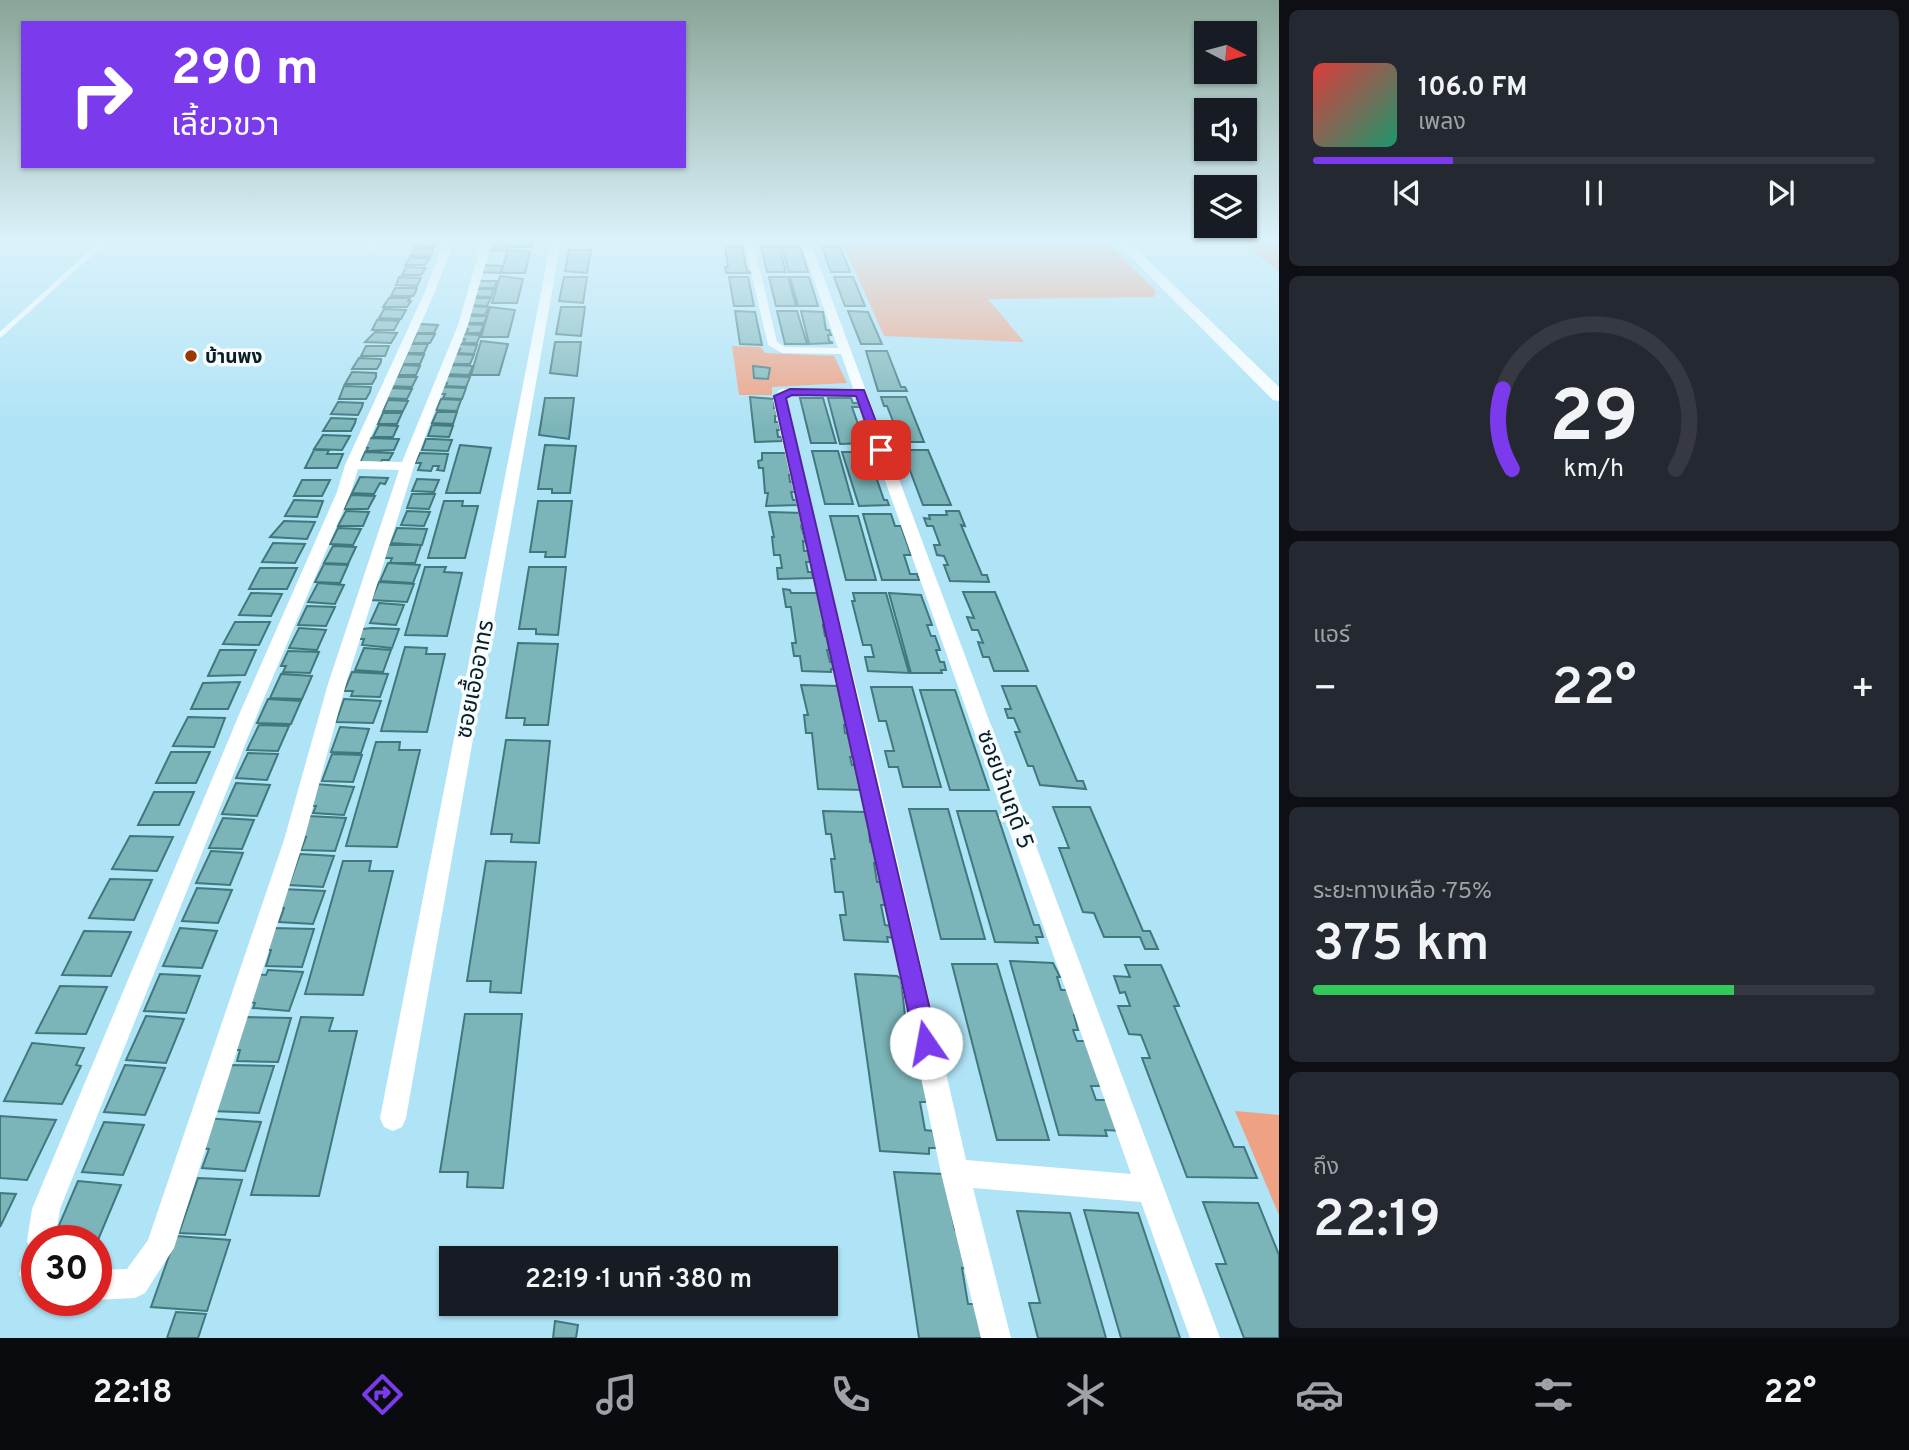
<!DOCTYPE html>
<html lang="th">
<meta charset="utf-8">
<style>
:root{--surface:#171b24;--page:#242831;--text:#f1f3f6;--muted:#9ea1a6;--line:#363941;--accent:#7c3aed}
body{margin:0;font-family:Overpass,"Noto Sans Thai",sans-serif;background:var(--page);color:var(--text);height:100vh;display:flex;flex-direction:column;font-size:26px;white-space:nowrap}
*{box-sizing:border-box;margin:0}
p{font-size:23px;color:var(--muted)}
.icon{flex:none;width:38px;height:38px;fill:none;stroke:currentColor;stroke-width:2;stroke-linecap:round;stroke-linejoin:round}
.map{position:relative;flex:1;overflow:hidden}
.panel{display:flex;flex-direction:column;gap:10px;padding:10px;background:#0d0f14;width:630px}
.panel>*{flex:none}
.banner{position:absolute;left:21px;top:21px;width:665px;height:147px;border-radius:0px;box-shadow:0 2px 5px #0004;background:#7c3aed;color:#fff;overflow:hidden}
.needle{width:46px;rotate:96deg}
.fabs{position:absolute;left:1194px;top:21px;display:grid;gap:14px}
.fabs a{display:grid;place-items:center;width:63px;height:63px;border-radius:0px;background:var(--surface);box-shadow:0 2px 5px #0004;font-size:35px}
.speed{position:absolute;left:21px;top:1225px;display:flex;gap:14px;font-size:35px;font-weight:700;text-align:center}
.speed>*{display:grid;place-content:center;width:91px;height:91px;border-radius:50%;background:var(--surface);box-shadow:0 2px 5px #0004;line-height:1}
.speed .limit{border:10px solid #d22;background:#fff;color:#111}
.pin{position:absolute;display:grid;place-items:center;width:60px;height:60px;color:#fff;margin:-30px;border-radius:14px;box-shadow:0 4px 10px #0006}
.me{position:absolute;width:77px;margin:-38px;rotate:348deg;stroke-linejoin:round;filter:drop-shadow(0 0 5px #0008)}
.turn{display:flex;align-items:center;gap:24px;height:147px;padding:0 35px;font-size:32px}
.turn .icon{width:91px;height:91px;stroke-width:2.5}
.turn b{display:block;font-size:49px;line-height:60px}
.big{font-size:52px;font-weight:600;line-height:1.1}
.panel .tile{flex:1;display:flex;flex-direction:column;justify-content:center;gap:10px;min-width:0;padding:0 24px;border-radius:10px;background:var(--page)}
.panel .dial{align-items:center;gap:0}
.dial svg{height:182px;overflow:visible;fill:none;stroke:var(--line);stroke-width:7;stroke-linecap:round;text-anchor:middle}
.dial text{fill:var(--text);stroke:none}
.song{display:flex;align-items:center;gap:21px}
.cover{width:84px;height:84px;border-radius:10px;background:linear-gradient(135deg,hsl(0 70% 55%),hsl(160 70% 35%))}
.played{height:7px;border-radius:4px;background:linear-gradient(90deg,var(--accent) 25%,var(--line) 25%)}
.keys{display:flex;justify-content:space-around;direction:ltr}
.heat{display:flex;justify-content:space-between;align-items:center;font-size:38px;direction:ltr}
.charge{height:10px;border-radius:5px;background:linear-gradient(90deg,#34c759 75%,var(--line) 0)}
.trip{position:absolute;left:439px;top:1246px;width:399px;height:70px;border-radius:0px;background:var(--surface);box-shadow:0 2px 5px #0004;font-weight:600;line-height:70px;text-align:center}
.menu{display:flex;height:112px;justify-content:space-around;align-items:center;background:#090b0e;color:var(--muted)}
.menu .icon{width:49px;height:49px}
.menu .selected{color:var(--accent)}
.menu b{font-size:32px;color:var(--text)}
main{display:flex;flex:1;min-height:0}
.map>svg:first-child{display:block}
</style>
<main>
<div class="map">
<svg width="1279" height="1338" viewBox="0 0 1279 1338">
<rect width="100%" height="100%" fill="#afe3f6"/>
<!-- green -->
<path fill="#efa184" d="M842,241H895L919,245L924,241H1105L1156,291L1154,297L988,299L1024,342L884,336Z
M1279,242V271L1243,243Z
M732,346L761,347L765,353L834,356L847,383L772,387V395H739Z
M1235,1111L1279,1115V1215Z"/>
<!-- building -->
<path fill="#7cb5b9" stroke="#40787d" stroke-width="2" d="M419,241H438L435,247H415Z
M511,241H533L532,247H509Z
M489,244H509L507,251L486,250Z
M725,247H742L747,271L752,273H726L725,267H728Z
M761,247H779L786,272H767Z
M782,247H800L808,272H789Z
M822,247H840L850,272H831Z
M415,249H433V251L430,256H410Z
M508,250L530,252L525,273H501Z
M569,250H591L587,273L565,271Z
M410,258H430L425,265H405Z
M482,265L503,266L500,273L479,272Z
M406,267L426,268L421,275H402Z
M500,276L523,279L517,303H492Z
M399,277L421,278L417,286L396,285Z
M564,277H587L583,303L559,301Z
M729,277H748L754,306H734Z
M769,277H788L796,306H776Z
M790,277H809L818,306H798Z
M834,277H853L865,306H845Z
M480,281H497L494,288H476Z
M395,288H417L416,291L413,296H391Z
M476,289H494L491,297L473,296Z
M389,298H410L408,301H411L407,307H383Z
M474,298H491L487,306L471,305Z
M471,306L489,307L485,315L467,314Z
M490,307L515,310L508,337H481Z
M561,307H585L581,336L556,334Z
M384,309L406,310L401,319L379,318Z
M735,311L755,312L762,345L740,344Z
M777,311H797L807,344H785Z
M801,311L823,312L826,330H829L831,335H828L829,341L833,343L809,344Z
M848,311L868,312L882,344H861Z
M467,316H487L484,323H467Z
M377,320L399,321L394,330H372Z
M419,324L438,325L434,333H415Z
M464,324L484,325L480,333H466L468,329L463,328Z
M375,332L397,333L391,343L365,342Z
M417,334H435L430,343H412Z
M461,334L480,335L477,343H463L465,339H458Z
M481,341L508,344L499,375H471Z
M555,342H581L577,376L550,373Z
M410,344H428L424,353H405Z
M457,344L477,345L474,354L458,353L460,349H455Z
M366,346H389L385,356H361Z
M866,351H887L901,387H905L907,391H878Z
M407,354L424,355L420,364H402Z
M455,354L474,355L470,364H451Z
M359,358L381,359V362L377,369H352Z
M403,365L420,366L416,375H398Z
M455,365L473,366L469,375L445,374L448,367Z
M753,366L770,368L768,379L754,378Z
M352,372L376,373V377L372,384H345Z
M445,376L470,377L466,387L446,386L447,383H442Z
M395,377H417L412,387L391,386Z
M344,386L371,387L370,392L366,399H339Z
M442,387L466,388L462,399L443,398L445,394H439Z
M391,388L412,389L407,399L386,398Z
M750,397L774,399V408H776L777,416H775V422H779L780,430H777L778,437H782V441L755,442Z
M881,397H906L924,442H895L892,434H898L887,406H884Z
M545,398H574L569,439L539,435Z
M800,398H823L836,443H811Z
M828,398H851L853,403H858L860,407H852L858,424H861L863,438L867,439L869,443L840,444Z
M441,399L461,400L457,411L436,410Z
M388,400L408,401L403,411H383Z
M338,402L363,403L362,407L358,415L331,414Z
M437,412H457L453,424L432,423Z
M383,413H402L397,424H378Z
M331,418L356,419L355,423L351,431H323Z
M379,425L398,426L393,437H373Z
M432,425L453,426L449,437L428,436Z
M323,435L350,436L342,450L314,449Z
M369,438L399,439L394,450L366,451L368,448L364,447Z
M426,439H432L452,440L448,451L422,450Z
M460,445L491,448L480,493H446Z
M545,445L576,446L570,493H552V489H538Z
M314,450H329L327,454H343L337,468H305Z
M898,450H928L951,505H923L906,460L902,461Z
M812,451H838L853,504H825Z
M365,452L393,453L389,460H382L379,465L359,464Z
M842,452H869L874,466H879L882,475L875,474L884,500H887L889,505L859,506Z
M420,453L448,454L444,471L437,470L439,466H433L431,471L418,470L421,463H415Z
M762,453H786L792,475H789L790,482H794L795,492H791L793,500H797L798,505L766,506L768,493H765L763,468H759L758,461L762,460Z
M360,477L388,478L385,484L380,483L374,494L352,493Z
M417,479L439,480L434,492L412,491Z
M302,480H330L322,496H294Z
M412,494H435L429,509L407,508Z
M351,495L375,496L368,509H344Z
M294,500L323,501L317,517L285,516Z
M444,501H463L462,506H478L465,558H428Z
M538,501H572L565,557H545L546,552H530Z
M346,511L369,512L363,526H338Z
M407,511L430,512L424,526L401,525Z
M946,511H959L965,526L961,525L982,575H987L989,582L950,581L944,565H948L944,556L937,555L934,545H940L933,526H927L924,518L930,519L929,515H947Z
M769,512L804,513L806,526H801L806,542L803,541L804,551H808L810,562H806L808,572H812L813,578L778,579L777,568H782L780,555H774L772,537H774Z
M863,514H891L895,526H901L911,555H904L910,574H917L919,580H882Z
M830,516H858L876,580H846Z
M284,521L315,522L307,539L270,537Z
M338,528L361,529L353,545L330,544Z
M397,528L427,529L422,545L391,543Z
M273,543L305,544L295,563L262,562Z
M389,545H421L415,563H390L392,558H384Z
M333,546L356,547L348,564L324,563Z
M388,563L420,565L413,583L380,581Z
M324,564L348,565L340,583L315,582Z
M425,567H446L444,572L462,573L447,636L405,635Z
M529,567H566L558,635L536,634V629H519Z
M260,568H297L287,589H249Z
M379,582L414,584L407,602L371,600Z
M318,583L344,585L335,604L308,602Z
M783,589L790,590L791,593H818L827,625H823L825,636H830L832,650H827L830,662H835L836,670L831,669V672L802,671L800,656H794L792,643H796L791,607H786Z
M963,592H995L1028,671H994L989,657H983L978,642L983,643L978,630H972L967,617L974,618Z
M251,593L282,594L271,616L239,615Z
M853,593H886L909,673L868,671L865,657H874L871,645H863L852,601H855Z
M889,593L921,595L932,625H927L931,636H935L940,650H936L940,662H944L946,670H941L942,673H911Z
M379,603L404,605L396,625L370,623Z
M307,606L335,607L326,626L298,625Z
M235,622H270L259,645L223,644Z
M299,628L326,630L317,650L289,648Z
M372,628L399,629L392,648L362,645L364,639H358L362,629Z
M518,643L558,644L548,725H524L525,718H506Z
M405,647L427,648L426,654H445L427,732L381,731Z
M364,648L391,650L383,672L355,670Z
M220,650H256L245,675L208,676Z
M288,651L319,652L310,673L283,672L286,666H281Z
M352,672L388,674L380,697L351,696L353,691H344Z
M281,674L312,676L302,699L270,698Z
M240,682L228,709H191L203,683Z
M801,685L838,686L842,709H846L849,725H844L845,733L849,734L853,757H850L852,765L863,766L867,790L818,789L812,733H806L804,715H808Z
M1002,686H1036L1077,781H1083L1086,789L1040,785L1033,766H1028L1015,732H1020L1014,718H1008L1005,709H1011Z
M871,687H912L941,787H903L898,767H889L885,751H894L886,721H879Z
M920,690H955L989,790H950Z
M268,699L301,701L291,724L257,723Z
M344,699L381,701L373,723L336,722Z
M188,717L225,718L214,747L173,746Z
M259,725L289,726L278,751L247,750Z
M340,727L369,729L361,753L331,752Z
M506,740L550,741L539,843L511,842L512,834H491Z
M376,742H400L399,750H420L397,847L346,846Z
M171,752H210L196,783H156Z
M248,753L278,754L267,780L236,778Z
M332,754L362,755L353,782L322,781Z
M236,783L270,785L257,816L222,814Z
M315,784L354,787L344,815L313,813L316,806H307Z
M154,792H194L179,825H138Z
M1053,807H1090L1143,931H1150L1158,949H1145L1140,937H1104L1094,913L1083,912L1059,848H1069Z
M909,809H948L985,939H941Z
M823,811L865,812L868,815L870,842H875L879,863H874L877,882H883L887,905H881L885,925L892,926L894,938L887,937L888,942L844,940L840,915H846L843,892H835L831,859H835L831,834H826Z
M957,811H996L1034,925H1039L1043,937H1036L1038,943L995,942Z
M308,816L346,818L335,851L301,850L306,837H300Z
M223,818L254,820L242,849L209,848Z
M130,836L173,837L157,871L112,869Z
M211,851L243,853L230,885L196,883Z
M300,854L334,856L323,887L289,885Z
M343,861H371L369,871H393L363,995L305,994Z
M486,861L536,862L521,993L490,992L491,981H467Z
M110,879L152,880L134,920L89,918Z
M197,888L232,890L218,923L182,921Z
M282,889L325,891L313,924L279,922L284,908L275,907Z
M180,928L217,931L202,968L163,966Z
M272,928L314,929L302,967L266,966L271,950H265Z
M84,931L131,932L111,976L62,975Z
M1010,961L1053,963L1060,977H1057L1061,990H1073L1081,1015H1074L1078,1030H1073L1077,1041H1091L1100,1086H1091L1096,1100H1112L1122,1131L1105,1130L1107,1136L1059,1135Z
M952,964H997L1049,1140H997Z
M1125,965H1161L1179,1006H1174L1234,1147H1244L1257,1178L1187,1177L1142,1058H1150L1141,1035L1129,1034L1118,1006H1130L1125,992L1120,993L1114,976L1130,977Z
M268,970L303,972L289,1011L253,1008L255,1003L244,1002L256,974L266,975Z
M160,974L200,976L186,1013L144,1011Z
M855,974L897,976L901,979L905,1016H910L915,1045H910L914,1070H921L927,1102H920L925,1130L933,1131L937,1148H929V1154L880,1151Z
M60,986L107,987L86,1034L36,1033Z
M465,1014H522L503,1188L467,1187L468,1172H440Z
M146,1016L184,1019L166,1063L126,1060Z
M240,1017L291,1018L278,1062L237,1061L240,1050H228Z
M301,1017L333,1018L329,1031H357L319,1196L251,1195Z
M32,1043L84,1048L76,1065L81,1066L62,1104L4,1101Z
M125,1065L165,1068L145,1115L104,1112Z
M229,1065L274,1066L259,1113L212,1111Z
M0,1116L56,1120L27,1180L0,1178Z
M205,1118L261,1122L245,1171L202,1168L209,1149L194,1148Z
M104,1122L144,1125L123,1175L82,1172Z
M894,1172L944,1174L955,1230H961L968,1269L962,1268L968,1304H977L983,1338H919Z
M198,1178L242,1180L225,1235L179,1233Z
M78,1181L121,1185L98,1240L54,1237Z
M0,1193L16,1194L0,1227Z
M1203,1202L1258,1203L1279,1255V1338H1244L1216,1264H1226Z
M1084,1210L1138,1213L1180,1338H1121Z
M1017,1211L1070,1213L1106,1338H1038L1029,1303H1040Z
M176,1236L230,1240L207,1311L151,1307Z
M176,1312L206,1314L198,1338H167Z
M555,1321L578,1325L576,1338H553Z"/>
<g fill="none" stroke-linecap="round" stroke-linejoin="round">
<!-- lane -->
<path stroke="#fff" stroke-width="5" d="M0,335L104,241"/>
<!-- street -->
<path fill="#fff" fill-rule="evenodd" d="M372,241H381L376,251L368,249Z
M444,241H454L434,294L360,461L402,462L458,325L482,241H492L468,325L414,466L346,684L304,840L174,1248L145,1293L135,1298L96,1300V1270L127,1269L148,1240L284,840L328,684L399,470L358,469L351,492L259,710L60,1209L55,1241H37V1291L24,1284L19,1274L27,1251L30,1249L27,1241L32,1209L241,710L337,492L345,465L424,294Z
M551,241H561L406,1118L402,1127L393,1131L384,1127L380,1118Z
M744,241H753L777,342L785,347L838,348L800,241H810L1220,1338H1190L1141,1202L973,1188L1011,1338H981L941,1173L853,755L773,400L779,390L783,389L853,388L841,354L782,353L768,345ZM787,396H855L1131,1174L966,1160L873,755L785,400Z"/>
<!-- secondary -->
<path fill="#fff" fill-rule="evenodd" d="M1115,241H1128L1279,387V401L1273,400Z"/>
</g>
<!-- sky -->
<linearGradient id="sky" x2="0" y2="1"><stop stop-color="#89a597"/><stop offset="0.56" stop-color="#dbf2fb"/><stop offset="1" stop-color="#dbf2fb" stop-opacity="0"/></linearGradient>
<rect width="1279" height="428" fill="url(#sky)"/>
<!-- route -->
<path fill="#7c3aed" stroke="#51269a" stroke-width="2" d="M790,389L864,390L887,450L881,454L875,450L856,396L792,395L786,398L938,1043L934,1051L926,1054L918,1051L915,1043L774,396Z"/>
<!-- markers -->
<circle fill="#9b3801" stroke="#f7fcfe" stroke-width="2.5" cx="191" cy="356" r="7"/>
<g text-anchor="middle" stroke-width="7" stroke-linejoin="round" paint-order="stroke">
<!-- far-poi labels -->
<g font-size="19" font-weight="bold" fill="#0a1f25" stroke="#f7fcfe" text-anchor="start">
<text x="205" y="363">บ้านพง</text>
</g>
<!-- street labels -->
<g font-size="23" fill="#0a1f25" stroke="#f7fcfe">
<text transform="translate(474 679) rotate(-79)" y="8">ซอยเอื้ออาทร</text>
<text transform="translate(1006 789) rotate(70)" y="8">ซอยบ้านฤดี 5</text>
</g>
</g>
</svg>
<div class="fabs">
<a><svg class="needle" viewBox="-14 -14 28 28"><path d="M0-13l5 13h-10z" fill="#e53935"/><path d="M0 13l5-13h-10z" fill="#9ea1a6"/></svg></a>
<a><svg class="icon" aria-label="sound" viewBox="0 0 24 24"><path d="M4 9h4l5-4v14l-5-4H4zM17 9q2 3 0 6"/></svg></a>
<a><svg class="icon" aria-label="layers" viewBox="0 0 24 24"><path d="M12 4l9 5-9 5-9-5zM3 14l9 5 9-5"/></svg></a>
</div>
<div class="speed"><div class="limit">30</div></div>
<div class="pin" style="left:881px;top:450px;background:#d93025"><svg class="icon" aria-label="arrive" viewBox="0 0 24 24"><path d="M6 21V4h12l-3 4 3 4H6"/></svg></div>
<svg class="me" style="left:926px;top:1043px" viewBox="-20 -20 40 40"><circle r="19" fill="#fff"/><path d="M0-13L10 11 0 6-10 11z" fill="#7c3aed"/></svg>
<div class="trip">22:19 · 1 นาที · 380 m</div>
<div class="banner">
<div class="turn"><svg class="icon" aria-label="right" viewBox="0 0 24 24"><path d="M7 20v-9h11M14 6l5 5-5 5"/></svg><div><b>290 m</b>เลี้ยวขวา</div></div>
</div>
</div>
<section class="panel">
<div class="tile">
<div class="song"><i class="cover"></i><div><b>106.0 FM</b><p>เพลง</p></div></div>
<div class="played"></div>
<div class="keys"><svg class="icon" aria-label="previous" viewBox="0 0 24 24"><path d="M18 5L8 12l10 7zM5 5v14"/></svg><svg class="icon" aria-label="pause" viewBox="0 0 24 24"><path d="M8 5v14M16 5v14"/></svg><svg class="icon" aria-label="next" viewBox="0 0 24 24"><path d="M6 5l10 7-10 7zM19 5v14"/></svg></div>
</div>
<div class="tile dial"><svg viewBox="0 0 100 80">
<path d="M14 69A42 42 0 1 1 86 69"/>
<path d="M14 69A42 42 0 0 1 10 34" stroke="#7c3aed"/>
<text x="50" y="56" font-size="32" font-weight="700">29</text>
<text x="50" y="72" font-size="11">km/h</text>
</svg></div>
<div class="tile"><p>แอร์</p>
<div class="heat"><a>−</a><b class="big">22°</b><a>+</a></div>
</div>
<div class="tile"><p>ระยะทางเหลือ · 75%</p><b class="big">375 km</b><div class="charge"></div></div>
<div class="tile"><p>ถึง</p><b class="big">22:19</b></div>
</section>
</main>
<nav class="menu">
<b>22:18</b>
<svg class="icon selected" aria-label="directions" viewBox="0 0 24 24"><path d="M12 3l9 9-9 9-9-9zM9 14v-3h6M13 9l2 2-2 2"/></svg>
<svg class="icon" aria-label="music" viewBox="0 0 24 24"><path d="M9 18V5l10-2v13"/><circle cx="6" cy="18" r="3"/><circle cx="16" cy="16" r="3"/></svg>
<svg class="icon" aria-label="phone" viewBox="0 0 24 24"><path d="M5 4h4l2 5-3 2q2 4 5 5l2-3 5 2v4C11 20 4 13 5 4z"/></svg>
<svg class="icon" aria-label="climate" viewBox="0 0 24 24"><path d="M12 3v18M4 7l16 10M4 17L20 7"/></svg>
<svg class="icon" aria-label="car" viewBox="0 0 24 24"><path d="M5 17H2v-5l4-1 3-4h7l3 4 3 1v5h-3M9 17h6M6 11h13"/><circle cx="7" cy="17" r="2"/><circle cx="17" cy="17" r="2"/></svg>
<svg class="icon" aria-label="filters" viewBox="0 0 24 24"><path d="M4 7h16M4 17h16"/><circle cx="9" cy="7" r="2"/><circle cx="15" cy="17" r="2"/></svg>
<b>22°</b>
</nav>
